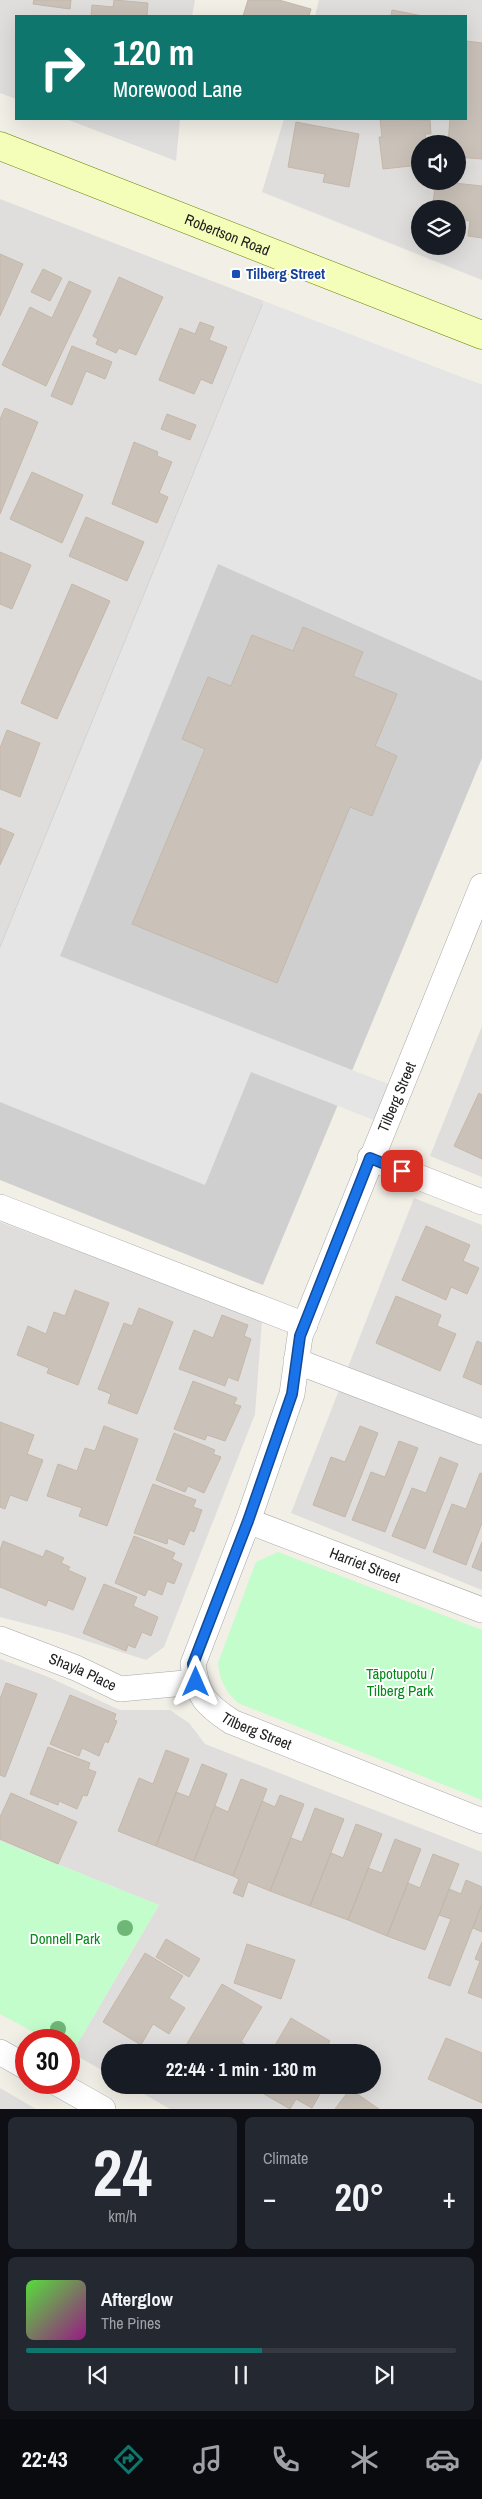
<!DOCTYPE html>
<meta charset="utf-8">
<style>
:root{--surface:#171b24;--page:#242831;--text:#f1f3f6;--muted:#9ea1a6;--line:#363941;--accent:#0f766e}
body{margin:0;font-family:"Archivo Narrow",sans-serif;background:var(--page);color:var(--text);height:100vh;display:flex;flex-direction:column;font-size:19px;white-space:nowrap}
*{box-sizing:border-box;margin:0}
p{font-size:16px;color:var(--muted)}
.icon{flex:none;width:28px;height:28px;fill:none;stroke:currentColor;stroke-width:2;stroke-linecap:round;stroke-linejoin:round}
.map{position:relative;height:2109px;overflow:hidden}
.side{display:flex;flex-direction:column;gap:8px;padding:8px;background:#0d0f14;flex:1}
.side>*{flex:none}
.banner{position:absolute;left:15px;top:15px;width:452px;height:105px;border-radius:0px;box-shadow:0 5px 20px #0002;background:#0f766e;color:#fff;overflow:hidden}
.buttons{position:absolute;left:411px;top:135px;display:grid;gap:10px}
.buttons a{display:grid;place-items:center;width:55px;height:55px;border-radius:50%;background:var(--surface);box-shadow:0 5px 20px #0002;font-size:25px}
.speed{position:absolute;left:15px;top:2029px;display:flex;gap:10px;font-size:25px;font-weight:700;text-align:center}
.speed>*{display:grid;place-content:center;width:65px;height:65px;border-radius:50%;background:var(--surface);box-shadow:0 5px 20px #0002;line-height:1}
.speed .limit{border:8px solid #d22;background:#fff;color:#111}
.pin{position:absolute;display:grid;place-items:center;width:42px;height:42px;color:#fff;margin:-21px;border-radius:10px;box-shadow:0 2px 8px #0006}
.me{position:absolute;width:55px;margin:-28px;rotate:0deg;stroke-linejoin:round;filter:drop-shadow(0 0 4px #0008)}
.turn{display:flex;align-items:center;gap:18px;height:105px;padding:0 15px;font-size:22px}
.turn .icon{width:65px;height:65px;stroke-width:2.5}
.turn b{display:block;font-size:35px;line-height:42px}
.big{font-size:38px;font-weight:700;line-height:1.1}
.side .widget{flex:1;display:flex;flex-direction:column;justify-content:center;gap:8px;min-width:0;padding:0 18px;border-radius:8px;background:var(--page)}
.side .dial{align-items:center;gap:0}
.dial b{font-size:65px;line-height:1}
.song{display:flex;align-items:center;gap:15px}
.cover{width:60px;height:60px;border-radius:8px;background:linear-gradient(135deg,hsl(110 70% 55%),hsl(310 70% 35%))}
.played{height:5px;border-radius:2px;background:linear-gradient(90deg,var(--accent) 55%,var(--line) 55%)}
.keys{display:flex;justify-content:space-around;direction:ltr}
.heat{display:flex;justify-content:space-between;align-items:center;font-size:28px;direction:ltr}
.side .tiles{flex:1;display:grid;gap:8px;grid-template-columns:1fr 1fr}
.widget:last-child{grid-column:span 2}
.trip{position:absolute;left:101px;top:2044px;width:280px;height:50px;border-radius:25px;background:var(--surface);box-shadow:0 5px 20px #0002;font-weight:700;line-height:50px;text-align:center}
.tabs{display:flex;height:80px;justify-content:space-around;align-items:center;background:#090b0e;color:var(--muted)}
.tabs .icon{width:35px;height:35px}
.tabs .on{color:var(--accent)}
.tabs b{font-size:22px;color:var(--text)}
.map>svg:first-child{display:block}
</style>
<div class="map">
<svg width="482" height="2109" viewBox="0 0 482 2109">
<rect width="100%" height="100%" fill="#f2efe7"/>
<!-- residential -->
<path fill="#dfdedd" fill-rule="evenodd" d="M0,0H195L192,16H16V99L0,93Z
M319,0H482V280L262,192L284,119H466V16H315ZM420,144H458V181H420ZM420,209H458V246H420Z
M66,119H180L176,161Z
M0,199L264,301L0,948Z
M482,1026V1177L430,1156Z
M414,1198L482,1225V1590L291,1513Z
M0,1222L262,1320L255,1414L164,1647L146,1660L62,1633L0,1617Z
M0,1659L46,1676L120,1710H170L189,1723L205,1744L482,1852V2109H170L128,2085H372V2052H110V2075L72,2053L159,1905L0,1841Z
M0,2088L36,2109H0Z"/>
<!-- religious -->
<path fill="#cfcfcf" d="M262,304L482,385V758L263,1285L0,1180V946Z"/>
<!-- park -->
<path fill="#c2fdcb" d="M278,1552L482,1630V1800L238,1703C225,1691 220,1681 218,1663L256,1562Z
M0,1841L159,1905L72,2053L69,2051V2040H48L0,2014Z"/>
<!-- parking -->
<path fill="#e5e5e5" d="M264,301L482,385V681L218,564L60,956L401,1089L384,1124L251,1072L205,1185L0,1102V948Z"/>
<!-- building -->
<path fill="#cac2b9" stroke="#c5b7a8" d="M34,0H71L70,9L33,4Z
M114,0L148,3L147,16H91L92,5L113,7Z
M248,0H279L311,9L309,16H243Z
M392,10L423,16H391Z
M466,41L482,43V159L458,157V144H448L450,119H466Z
M380,119L430,120L431,134H425L427,144H420V165L383,169L379,137H382Z
M296,122L359,134L349,187L323,182L325,174L288,167Z
M436,181L482,186V238L468,236L470,221L458,219V209H432Z
M0,254L23,264L0,316Z
M43,269L62,278L50,301L31,292Z
M119,277L163,297L136,355L119,348L116,353L96,344L98,339L93,336Z
M69,281L91,291L46,386L2,365L30,307L52,318Z
M200,322L214,327L209,340L227,347L212,384L201,379L194,394L159,380L180,328L195,334Z
M72,346L112,362L105,379L86,371L72,405L51,396Z
M5,408L38,422L0,514V419Z
M167,414L196,425L190,440L161,429Z
M134,442L158,452L157,456L172,462L159,493L168,497L157,523L112,504Z
M32,472L83,495L62,543L10,519Z
M86,517L144,542L127,581L69,556Z
M0,552L31,565L12,609L0,604Z
M72,584L110,601L57,719L21,703Z
M303,627L363,652L353,676L397,694L375,746L397,756L372,816L350,807L277,983L132,924L205,749L182,739L208,677L231,686L252,635L293,651Z
M7,730L40,743L20,797L0,789V748Z
M0,828L14,834L0,865Z
M479,1093L482,1095V1159L454,1146Z
M426,1226L470,1245L463,1261L479,1268L467,1294L451,1287L446,1300L402,1280Z
M75,1290L109,1303L78,1385L47,1373L49,1368L17,1355L28,1326L46,1334L54,1312L65,1316Z
M396,1296L441,1315L437,1326L456,1334L440,1371L376,1343Z
M139,1308L173,1322L137,1414L108,1403L111,1394L98,1389L124,1323L132,1326Z
M222,1315L248,1325L244,1336L251,1339L238,1381L228,1377L225,1386L179,1369L194,1330L213,1338Z
M477,1341L482,1343V1385L463,1377Z
M193,1381L237,1398L234,1404L241,1406L225,1441L207,1435L205,1440L174,1429Z
M0,1422L34,1435L27,1454L43,1460L27,1501L10,1495L5,1509L0,1507Z
M104,1426L138,1439L107,1526L79,1516L82,1508L47,1496L58,1464L77,1471L85,1448L95,1451Z
M360,1426L378,1433L345,1517L313,1505L331,1457L345,1462Z
M174,1433L215,1450L213,1454L221,1457L204,1493L188,1486L185,1492L156,1480Z
M399,1441L418,1448L385,1532L352,1520L371,1472L385,1477Z
M440,1457L458,1464L425,1549L392,1536L412,1488L426,1493Z
M480,1473L482,1474V1523L466,1565L433,1552L452,1504L466,1509Z
M153,1484L196,1500L193,1507L202,1510L194,1532L190,1530L184,1545L168,1538L167,1544L134,1533Z
M134,1536L175,1553L172,1559L182,1564L174,1584L167,1581L162,1595L148,1589L145,1596L115,1583Z
M3,1541L43,1557L46,1550L64,1558L61,1563L70,1567L68,1570L86,1578L73,1610L48,1600L46,1606L0,1587V1550Z
M482,1542V1571L472,1567Z
M104,1584L137,1597L133,1606L158,1617L151,1636L142,1632L135,1648L128,1645L126,1651L83,1633Z
M6,1683L37,1694L5,1777L0,1775V1699Z
M70,1695L116,1714L114,1720L117,1721L108,1743L105,1741L99,1756L82,1748L79,1756L50,1744Z
M48,1747L90,1763L88,1769L96,1772L87,1796L83,1795L77,1809L59,1801L58,1805L30,1794Z
M166,1750L189,1759L156,1846L118,1831L139,1778L153,1784Z
M202,1764L227,1774L194,1861L156,1846L176,1792L189,1797Z
M241,1779L267,1789L233,1876L194,1861L215,1806L228,1812Z
M11,1793L77,1822L58,1864L0,1839V1817Z
M280,1795L304,1804L270,1891L248,1882L243,1897L233,1893L239,1879L233,1876L262,1801L275,1807Z
M315,1808L344,1819L310,1906L270,1891L291,1838L302,1842Z
M356,1824L382,1834L348,1920L310,1906L331,1853L343,1858Z
M395,1839L421,1849L387,1936L348,1920L368,1868L382,1873Z
M433,1854L459,1864L425,1950L387,1936L408,1883L420,1888Z
M466,1880L482,1887V1904L450,1986L428,1978L451,1919L439,1915L449,1889L461,1894Z
M482,1904V1932L473,1928Z
M166,1939L200,1959L189,1977L156,1957Z
M482,1942V1998L468,1993L480,1961L475,1959Z
M247,1944L295,1960L281,1999L234,1983Z
M145,1953L183,1976L169,1998L185,2008L169,2034L153,2024L141,2045L103,2022Z
M222,1984L262,2007L241,2042L258,2052H191L184,2049Z
M291,2018L330,2041L325,2050L330,2052H271Z
M446,2038L482,2053V2103L428,2079Z
M252,2085H325L312,2108L296,2099L290,2109L252,2087Z
M350,2089L379,2109H335Z"/>
<g fill="none" stroke-linecap="round" stroke-linejoin="round">
<defs>
<g id="minor">
<path id="s1" d="M482,886L300,1336L292,1394L248,1521L193,1664C197,1696 206,1705 232,1722L482,1821"/>
<path d="M370,1158L482,1202"/>
<path d="M0,1207L305,1325"/>
<path d="M296,1361L482,1432"/>
<path id="s2" d="M248,1521L482,1610"/>
<path id="s3" d="M0,1639L76,1668L120,1689L196,1682"/>
<path d="M0,2052L26,2067"/>
<path d="M55,2082L103,2109"/>
</g>
<g id="secondary">
<path id="s4" d="M0,146L482,335"/>
</g>
</defs>
<!-- minor casing -->
<use href="#minor" stroke="#a8a8a8" stroke-width="26"/>
<!-- secondary casing -->
<use href="#secondary" stroke="#677f00" stroke-width="29"/>
<!-- minor -->
<use href="#minor" stroke="#fff" stroke-width="25"/>
<!-- secondary -->
<use href="#secondary" stroke="#f5feb8" stroke-width="28"/>
</g>
<!-- trees -->
<g fill="#6fb776">
<circle cx="125" cy="1928" r="8"/>
<circle cx="58" cy="2029" r="8"/>
</g>
<g fill="none" stroke-linecap="round" stroke-linejoin="round">
<defs>
<path id="route" d="M196,1682L193,1664L248,1521L292,1394L300,1336L370,1158L402,1171"/>
</defs>
<!-- route casing -->
<use href="#route" stroke="#114b97" stroke-width="12"/>
<!-- route -->
<use href="#route" stroke="#1a73e8" stroke-width="9"/>
</g>
<!-- markers -->
<rect fill="#1a4fb4" stroke="#fff" stroke-width="2" x="231" y="269" width="10" height="10" rx="2.5"/>
<g text-anchor="middle" stroke-width="4" stroke-linejoin="round" paint-order="stroke">
<!-- street labels -->
<g font-size="15" fill="#212121" stroke="#fff">
<text dy="5" stroke="none"><textPath href="#s4" startOffset="244">Robertson Road</textPath></text>
<text transform="translate(397 1097) rotate(-67)" y="5">Tilberg Street</text>
<text dy="5" stroke="none"><textPath href="#s2" startOffset="125">Harriet Street</textPath></text>
<text dy="5" stroke="none"><textPath href="#s3" startOffset="89">Shayla Place</textPath></text>
<text dy="5" stroke="none"><textPath href="#s1" startOffset="931">Tilberg Street</textPath></text>
</g>
<!-- transit labels -->
<g font-size="15" font-weight="bold" fill="#164399" stroke="#fff" text-anchor="start">
<text x="246" y="279">Tilberg Street</text>
</g>
<!-- park labels -->
<g font-size="15" fill="#048919" stroke="#fff">
<text x="400" y="1679">Tāpotupotu /<tspan x="400" dy="17">Tilberg Park</tspan></text>
<text x="65" y="1944">Donnell Park</text>
</g>
</g>
</svg>
<div class="buttons">
<a><svg class="icon" aria-label="sound" viewBox="0 0 24 24"><path d="M4 9h4l5-4v14l-5-4H4zM17 9q2 3 0 6"/></svg></a>
<a><svg class="icon" aria-label="layers" viewBox="0 0 24 24"><path d="M12 4l9 5-9 5-9-5zM3 14l9 5 9-5"/></svg></a>
</div>
<div class="speed"><div class="limit">30</div></div>
<div class="pin" style="left:402px;top:1171px;background:#d93025"><svg class="icon" aria-label="arrive" viewBox="0 0 24 24"><path d="M6 21V4h12l-3 4 3 4H6"/></svg></div>
<svg class="me" style="left:196px;top:1682px" viewBox="-20 -20 40 40"><path d="M0-17L14 15 0 8-14 15z" fill="#1a73e8" stroke="#fff" stroke-width="4"/></svg>
<div class="trip">22:44 · 1 min · 130 m</div>
<div class="banner">
<div class="turn"><svg class="icon" aria-label="right" viewBox="0 0 24 24"><path d="M7 20v-9h11M14 6l5 5-5 5"/></svg><div><b>120 m</b>Morewood Lane</div></div>
</div>
</div>
<section class="side">
<div class="tiles">
<div class="widget dial"><b>24</b><p>km/h</p></div>
<div class="widget"><p>Climate</p>
<div class="heat"><a>−</a><b class="big">20°</b><a>+</a></div>
</div>
<div class="widget">
<div class="song"><i class="cover"></i><div><b>Afterglow</b><p>The Pines</p></div></div>
<div class="played"></div>
<div class="keys"><svg class="icon" aria-label="previous" viewBox="0 0 24 24"><path d="M18 5L8 12l10 7zM5 5v14"/></svg><svg class="icon" aria-label="pause" viewBox="0 0 24 24"><path d="M8 5v14M16 5v14"/></svg><svg class="icon" aria-label="next" viewBox="0 0 24 24"><path d="M6 5l10 7-10 7zM19 5v14"/></svg></div>
</div>
</div>
</section>
<nav class="tabs">
<b>22:43</b>
<svg class="icon on" aria-label="directions" viewBox="0 0 24 24"><path d="M12 3l9 9-9 9-9-9zM9 14v-3h6M13 9l2 2-2 2"/></svg>
<svg class="icon" aria-label="music" viewBox="0 0 24 24"><path d="M9 18V5l10-2v13"/><circle cx="6" cy="18" r="3"/><circle cx="16" cy="16" r="3"/></svg>
<svg class="icon" aria-label="phone" viewBox="0 0 24 24"><path d="M5 4h4l2 5-3 2q2 4 5 5l2-3 5 2v4C11 20 4 13 5 4z"/></svg>
<svg class="icon" aria-label="climate" viewBox="0 0 24 24"><path d="M12 3v18M4 7l16 10M4 17L20 7"/></svg>
<svg class="icon" aria-label="car" viewBox="0 0 24 24"><path d="M5 17H2v-5l4-1 3-4h7l3 4 3 1v5h-3M9 17h6M6 11h13"/><circle cx="7" cy="17" r="2"/><circle cx="17" cy="17" r="2"/></svg>
</nav>
